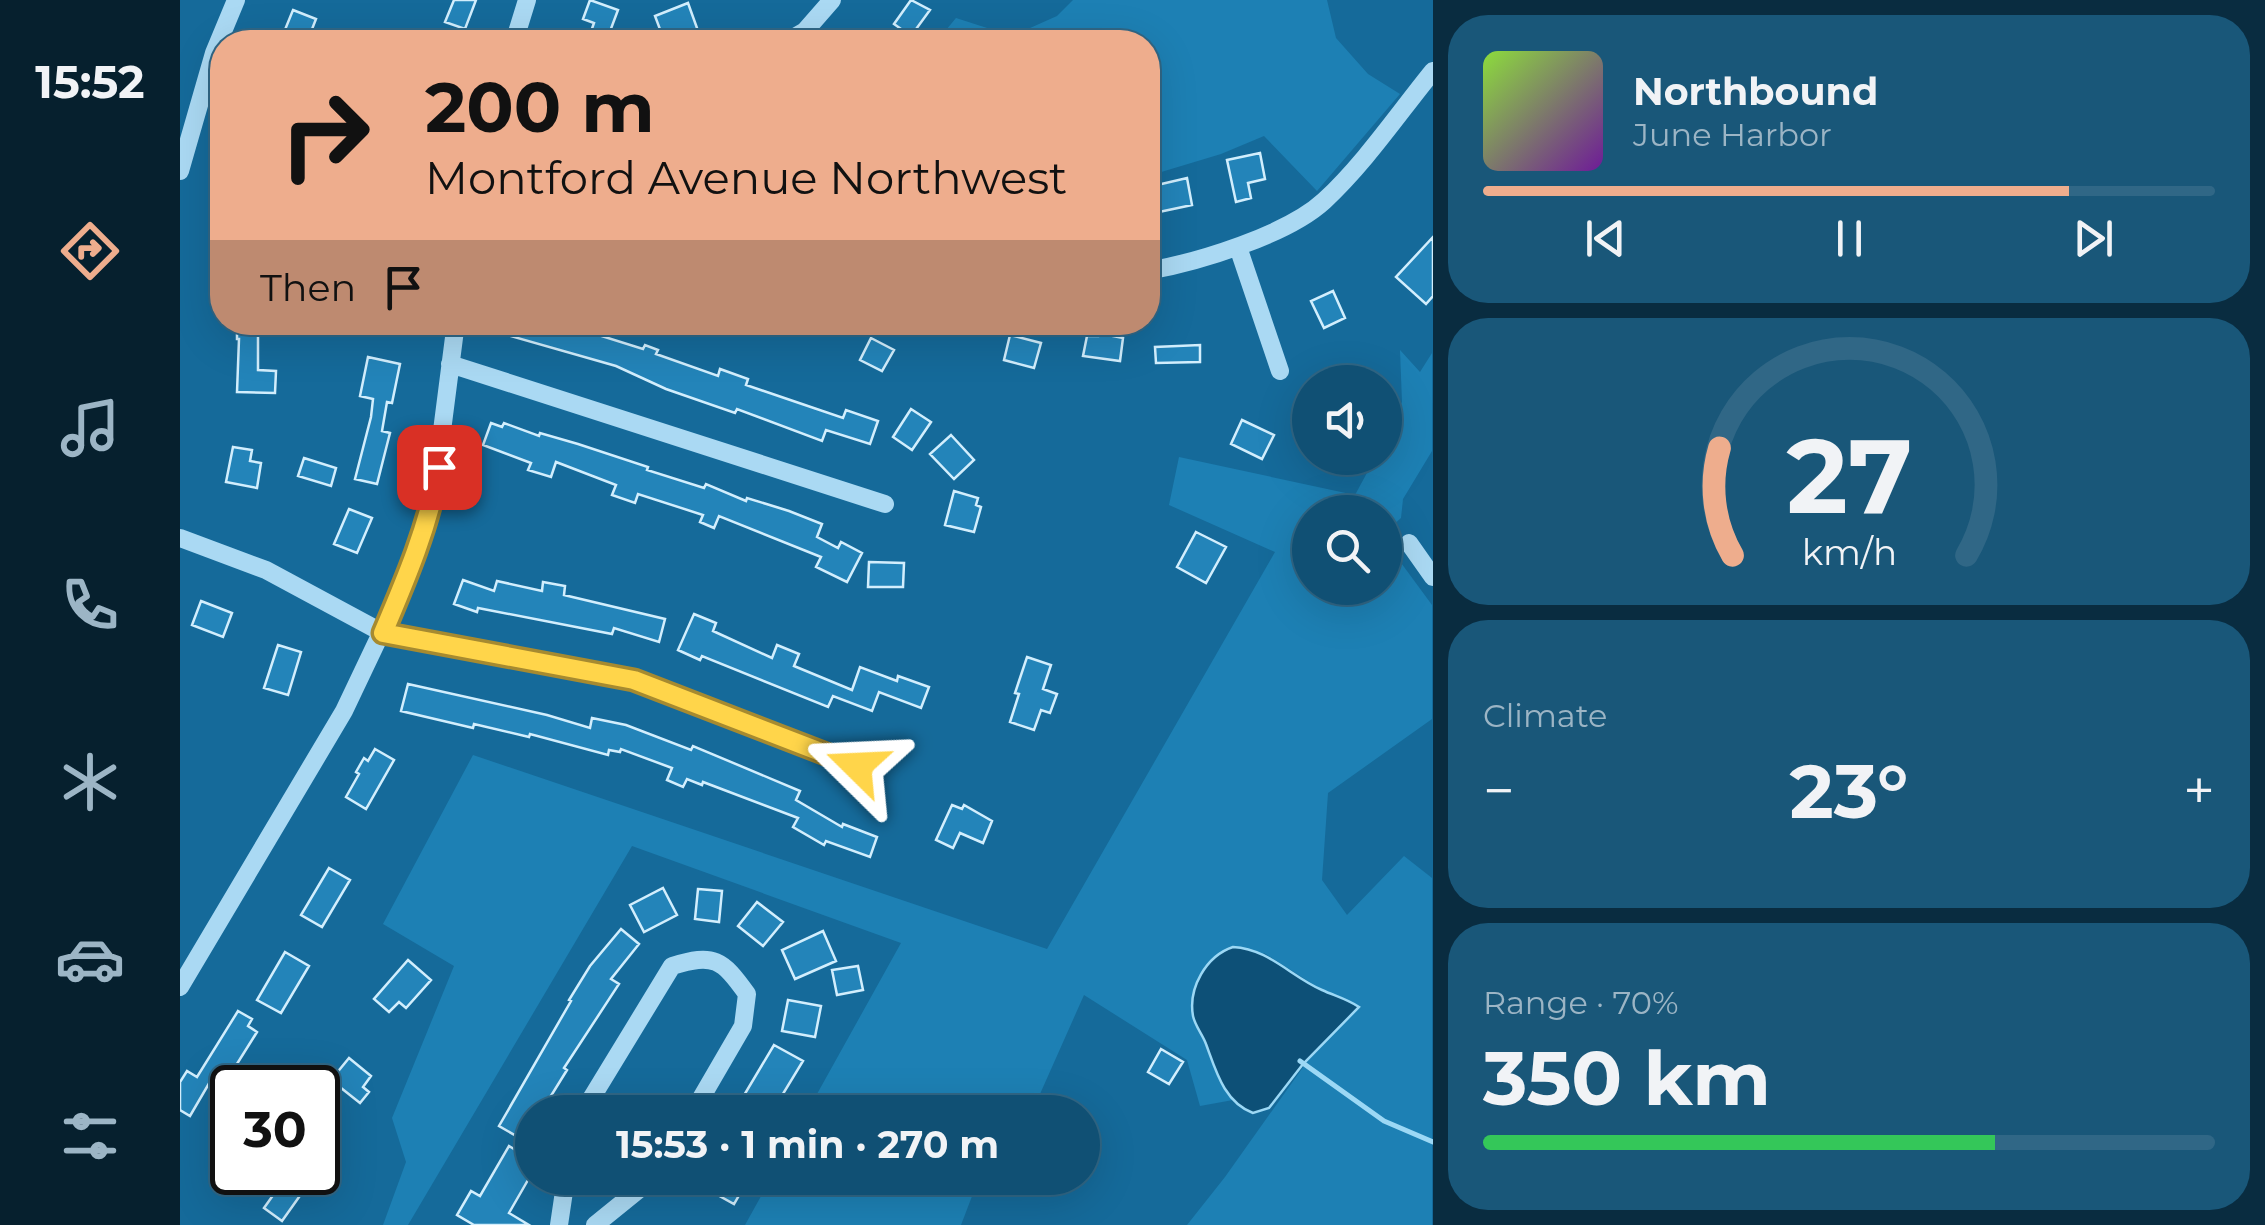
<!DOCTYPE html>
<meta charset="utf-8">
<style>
:root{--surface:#105074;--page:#195779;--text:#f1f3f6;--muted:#9cb5c5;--line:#306786;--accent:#eead8d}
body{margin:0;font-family:Montserrat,sans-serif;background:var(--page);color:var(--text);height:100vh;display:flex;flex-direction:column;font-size:38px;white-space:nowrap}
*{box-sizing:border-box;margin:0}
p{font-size:32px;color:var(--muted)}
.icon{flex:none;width:55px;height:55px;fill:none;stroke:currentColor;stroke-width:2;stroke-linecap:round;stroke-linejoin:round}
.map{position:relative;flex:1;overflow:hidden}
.side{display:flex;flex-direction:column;gap:15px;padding:15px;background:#092c40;width:832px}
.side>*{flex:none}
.top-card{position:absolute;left:30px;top:30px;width:950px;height:305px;border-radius:40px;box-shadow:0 10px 40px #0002,0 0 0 2px var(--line);background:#eead8d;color:#111;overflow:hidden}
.fabs{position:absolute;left:1112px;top:365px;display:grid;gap:20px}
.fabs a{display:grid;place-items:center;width:110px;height:110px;border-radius:50%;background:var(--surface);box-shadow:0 10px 40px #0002,0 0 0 2px var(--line);font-size:50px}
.speed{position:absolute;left:30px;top:1065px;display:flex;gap:20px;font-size:50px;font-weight:700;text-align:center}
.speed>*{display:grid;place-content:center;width:130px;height:130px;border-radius:50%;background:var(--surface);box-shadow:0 10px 40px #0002,0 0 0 2px var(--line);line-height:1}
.speed .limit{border:5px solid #111;border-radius:15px;background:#fff;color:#111}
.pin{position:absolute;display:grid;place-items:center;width:85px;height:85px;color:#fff;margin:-42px;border-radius:20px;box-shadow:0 5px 15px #0006}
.me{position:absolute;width:110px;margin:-55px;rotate:291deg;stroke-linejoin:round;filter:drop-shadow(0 0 8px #0008)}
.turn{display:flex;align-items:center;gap:35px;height:210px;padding:0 50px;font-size:45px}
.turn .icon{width:130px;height:130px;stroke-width:2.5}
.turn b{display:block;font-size:70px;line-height:85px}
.then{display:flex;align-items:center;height:95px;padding:0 50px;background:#0003;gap:20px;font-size:38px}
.big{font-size:75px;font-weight:700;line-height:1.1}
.side .tile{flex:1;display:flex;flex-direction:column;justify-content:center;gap:15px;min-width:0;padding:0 35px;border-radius:40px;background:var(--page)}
.side .dial{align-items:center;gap:0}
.dial svg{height:260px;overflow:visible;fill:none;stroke:var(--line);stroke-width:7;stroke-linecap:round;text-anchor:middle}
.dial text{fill:var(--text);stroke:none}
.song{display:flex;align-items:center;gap:30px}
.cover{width:120px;height:120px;border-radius:15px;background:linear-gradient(135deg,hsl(90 70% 55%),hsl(280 70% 35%))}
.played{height:10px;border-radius:5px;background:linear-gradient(90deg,var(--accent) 80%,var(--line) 80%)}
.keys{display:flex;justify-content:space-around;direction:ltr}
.heat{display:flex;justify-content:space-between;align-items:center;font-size:55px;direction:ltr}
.charge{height:15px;border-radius:8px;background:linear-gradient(90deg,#34c759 70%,var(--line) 0)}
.trip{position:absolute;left:335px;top:1095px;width:585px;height:100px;border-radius:50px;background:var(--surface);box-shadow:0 10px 40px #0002,0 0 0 2px var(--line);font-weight:700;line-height:100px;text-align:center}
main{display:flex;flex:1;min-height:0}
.menu{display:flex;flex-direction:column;width:180px;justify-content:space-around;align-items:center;background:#06202e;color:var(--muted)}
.menu .icon{width:70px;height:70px}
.menu .on{color:var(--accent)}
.menu b{font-size:45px;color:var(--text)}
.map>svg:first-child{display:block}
</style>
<main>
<nav class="menu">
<b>15:52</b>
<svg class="icon on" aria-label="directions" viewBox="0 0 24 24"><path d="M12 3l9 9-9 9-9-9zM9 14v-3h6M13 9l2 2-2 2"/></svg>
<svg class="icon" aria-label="music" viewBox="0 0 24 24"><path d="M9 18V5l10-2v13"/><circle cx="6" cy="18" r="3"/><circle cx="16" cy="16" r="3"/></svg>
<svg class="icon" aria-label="phone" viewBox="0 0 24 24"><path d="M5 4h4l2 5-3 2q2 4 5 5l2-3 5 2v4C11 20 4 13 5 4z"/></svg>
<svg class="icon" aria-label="climate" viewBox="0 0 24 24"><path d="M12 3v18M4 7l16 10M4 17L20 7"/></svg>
<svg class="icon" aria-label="car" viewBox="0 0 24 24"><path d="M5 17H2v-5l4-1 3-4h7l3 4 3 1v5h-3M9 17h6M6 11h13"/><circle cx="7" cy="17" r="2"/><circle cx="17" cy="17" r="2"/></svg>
<svg class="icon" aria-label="filters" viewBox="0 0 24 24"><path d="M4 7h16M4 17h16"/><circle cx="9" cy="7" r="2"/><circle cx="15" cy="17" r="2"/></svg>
</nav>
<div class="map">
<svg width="1253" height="1225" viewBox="0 0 1253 1225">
<rect width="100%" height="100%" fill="#156a9a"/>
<!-- green -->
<path fill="#1d80b4" d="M893,0H1147L1156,38L1188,74L1220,94L1137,191L1084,136L1041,154L968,176V42H756L776,18L832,36L877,16Z
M1220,350L1240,372L1252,353V451L1223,499L1221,518L1205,532V512H1130V588H1205V541L1252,605V719L1148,793L1142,880L1167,915L1224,856L1252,878V1225H1007L1045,1177L1170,1001L1142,990L1084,953L1013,1019L1053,1100L1020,1106L1007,1060L904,995L852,1112H627L721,943L452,846L228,1225H203L226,1162L212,1118L274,966L203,924L293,755L867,949L1095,552L989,505L999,457L1175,495L1195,458H1205V437L1222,402Z
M591,1178H799L781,1225H565Z"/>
<!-- water -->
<path fill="#0d5077" stroke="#9cd8f5" stroke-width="2.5" d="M1053,947C1089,949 1110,976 1142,990C1155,996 1167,999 1179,1007L1123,1064L1089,1108L1073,1113C1044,1102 1036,1071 1026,1044C1023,1035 1015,1026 1013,1016C1008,988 1026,956 1053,947Z"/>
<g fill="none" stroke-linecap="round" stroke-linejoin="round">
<!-- stream -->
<path stroke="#9cd8f5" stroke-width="5" d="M1120,1061L1204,1121L1253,1142"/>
</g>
<!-- building -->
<path fill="#2384b9" stroke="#d2eefd" stroke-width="2.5" d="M274,0H296L285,29L265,22Z
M410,0L438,10L426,42L409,37L414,23L403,19Z
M731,0L750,10L731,36L714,24Z
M508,3L517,28L484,40L475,16Z
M113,10L136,19L127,42H100Z
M1080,153L1085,179L1068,183L1071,198L1056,202L1047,160Z
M1007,178L1012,205L979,212L973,186Z
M1253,237V296L1246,304L1216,277Z
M1153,291L1165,318L1144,328L1131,301Z
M57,322H78V370L96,371L95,393L57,392L59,339H57Z
M332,322H377L463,349L465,345L478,350L476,354L538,376L540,369L568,379L566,385L622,404L663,418L666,410L698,421L690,444L646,430L642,441L557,409L555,413L486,389L436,366L327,335Z
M918,333L943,338L940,361L903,356L907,336H918Z
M830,335L861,343L854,368L824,360Z
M691,338L714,350L702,371L680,360Z
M1020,345V362L976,363L975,347Z
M188,357L220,364L212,403L207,402L202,431L210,433L197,484L175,479L191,417L193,399L180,396Z
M731,409L751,422L732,450L713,437Z
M1062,420L1094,435L1082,459L1051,444Z
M311,423L322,427L324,423L359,436L360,433L398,444L468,467L467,470L524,488L526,484L566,501L567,498L609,511L642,524L637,537L658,548L661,542L682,553L667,582L636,567L641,557L539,516L534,528L520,522L523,515L458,494L455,503L432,495L436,485L376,462L371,477L348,470L351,463L303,445Z
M771,435L794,460L774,479L750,454Z
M53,447L72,450L70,461L81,463L77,488L46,482Z
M124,458L156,468L151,486L118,476Z
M774,491L798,498L796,505L801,507L794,532L765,525Z
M169,509L192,518L177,553L154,544Z
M1016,532L1046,547L1026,583L997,567Z
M689,562L724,563L723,587H688Z
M283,580L314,591L317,581L362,591L363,582L385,586L384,595L485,619L479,642L434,628L432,634L298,608L297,612L274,604Z
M21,601L52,613L43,637L12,625Z
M514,614L536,623L533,631L592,658L597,645L619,654L614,666L672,690L680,667L717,681L718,676L749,687L741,708L699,692L692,711L653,696L648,707L522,656L520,660L498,650Z
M98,645L121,652L108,695L84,688Z
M847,657L871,665L863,689L877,694L870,713L861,710L854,730L830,722L839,694L835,693Z
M228,684L367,715L410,728L412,718L446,725L511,750L513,746L620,791L616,800L662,827L663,824L697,837L690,857L646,841L644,845L613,827L618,818L523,782L522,785L507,779L503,787L487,780L492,768L441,749L440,752L429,750L428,755L350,734L349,737L294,724L293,728L221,711Z
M195,749L214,760L186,809L166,797L179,774L176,772L184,758L188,761Z
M772,805L782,809L784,805L812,821L803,843L780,833L773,848L756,840Z
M149,868L170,880L142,927L121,915Z
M483,888L497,915L464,932L450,905Z
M518,889L542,891L539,922L515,919Z
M577,902L603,922L583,946L558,926Z
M441,929L459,944L431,979L439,984L384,1068L387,1070L361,1112H352V1130L345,1141L319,1126L391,1001L389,1000L410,966Z
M643,931L656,961L615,979L602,950Z
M105,952L129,966L101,1013L77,1000Z
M228,960L251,980L226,1008L219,1002L209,1012L194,999Z
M678,966L683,990L657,995L652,970Z
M608,1000L641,1006L635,1037L602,1031Z
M58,1011L72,1019L68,1026L77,1032L50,1075L38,1068L10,1116L0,1110V1082L7,1071L17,1077Z
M594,1045L623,1061L592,1112H567L557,1107Z
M981,1049L1003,1062L989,1084L968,1072Z
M169,1058L191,1076L183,1087L189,1092L180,1103L151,1080Z
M329,1146L352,1160V1173L329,1213L349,1225H294L277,1215L291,1191L300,1196Z
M106,1177L124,1190L102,1221L84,1208Z
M507,1178H569L554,1204Z"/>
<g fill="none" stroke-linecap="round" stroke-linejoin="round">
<!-- minor -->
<path stroke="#aad9f3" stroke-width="18" d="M334,42L347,0
M606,42L625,31L652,0
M0,171L34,53L56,0
M1058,247L1100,371
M968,271C1018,262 1107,235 1144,201C1185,163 1218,114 1253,71
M270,364L705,504
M0,538L86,570L203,633L454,680L677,766
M1229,543L1253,577
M0,987L164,711L231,570L254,493L276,322
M403,1112L492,966C534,953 542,959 567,994L563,1026L513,1112
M379,1225L386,1178
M415,1225L473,1178"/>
</g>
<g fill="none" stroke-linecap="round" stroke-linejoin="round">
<defs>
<path id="route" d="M259,467C249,525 226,579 203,633L454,680L677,766"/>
</defs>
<!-- route casing -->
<use href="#route" stroke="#a68a30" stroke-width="25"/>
<!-- route -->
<use href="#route" stroke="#ffd54a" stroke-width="18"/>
</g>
</svg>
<div class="fabs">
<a><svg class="icon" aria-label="sound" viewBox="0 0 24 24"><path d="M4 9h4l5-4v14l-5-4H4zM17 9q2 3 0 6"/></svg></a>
<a><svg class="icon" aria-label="search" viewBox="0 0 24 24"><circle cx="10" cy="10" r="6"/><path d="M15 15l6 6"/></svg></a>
</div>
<div class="speed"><div class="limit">30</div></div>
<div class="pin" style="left:259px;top:467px;background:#d93025"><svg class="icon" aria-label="arrive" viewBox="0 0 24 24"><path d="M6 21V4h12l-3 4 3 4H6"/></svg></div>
<svg class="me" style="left:677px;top:766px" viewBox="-20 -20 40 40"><path d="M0-17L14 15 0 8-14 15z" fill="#ffd54a" stroke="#fff" stroke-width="4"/></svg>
<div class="trip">15:53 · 1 min · 270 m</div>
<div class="top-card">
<div class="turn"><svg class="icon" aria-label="right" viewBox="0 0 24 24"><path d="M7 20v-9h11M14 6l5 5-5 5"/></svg><div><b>200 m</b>Montford Avenue Northwest</div></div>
<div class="then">Then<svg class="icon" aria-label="arrive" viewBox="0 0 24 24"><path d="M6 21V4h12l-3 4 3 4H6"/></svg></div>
</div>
</div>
<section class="side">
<div class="tile">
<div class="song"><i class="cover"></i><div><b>Northbound</b><p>June Harbor</p></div></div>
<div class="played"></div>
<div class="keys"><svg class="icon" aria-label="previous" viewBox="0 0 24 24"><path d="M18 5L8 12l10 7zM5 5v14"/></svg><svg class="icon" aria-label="pause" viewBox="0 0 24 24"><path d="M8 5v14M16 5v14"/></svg><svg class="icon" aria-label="next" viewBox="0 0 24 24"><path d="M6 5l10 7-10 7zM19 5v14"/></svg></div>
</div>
<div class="tile dial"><svg viewBox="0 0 100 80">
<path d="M14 69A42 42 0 1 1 86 69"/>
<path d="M14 69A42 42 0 0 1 10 36" stroke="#eead8d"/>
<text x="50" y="56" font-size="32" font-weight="700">27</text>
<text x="50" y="72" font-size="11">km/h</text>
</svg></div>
<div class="tile"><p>Climate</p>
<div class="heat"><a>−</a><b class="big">23°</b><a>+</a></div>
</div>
<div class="tile"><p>Range · 70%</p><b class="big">350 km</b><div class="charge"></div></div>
</section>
</main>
